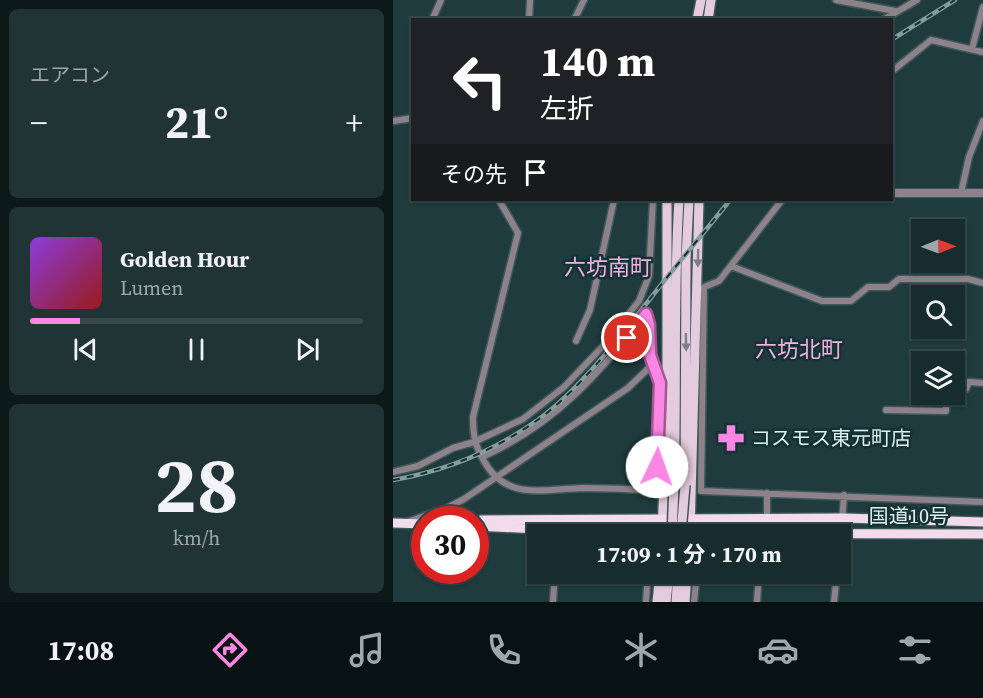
<!DOCTYPE html>
<html lang="ja">
<meta charset="utf-8">
<style>
:root{--surface:#172c2e;--page:#203436;--text:#f1f3f6;--muted:#9ea7aa;--line:#36484a;--accent:#fc86e4}
body{margin:0;font-family:"Source Serif 4","Noto Sans JP",serif;background:var(--page);color:var(--text);height:100vh;display:flex;flex-direction:column;font-size:22px;white-space:nowrap}
*{box-sizing:border-box;margin:0}
p{font-size:20px;color:var(--muted)}
.icon{flex:none;width:33px;height:33px;fill:none;stroke:currentColor;stroke-width:2;stroke-linecap:round;stroke-linejoin:round}
.map{position:relative;flex:1;overflow:hidden}
.sheet{display:flex;flex-direction:column;gap:9px;padding:9px;background:#0d1819;width:393px}
.sheet>*{flex:none}
.top-card{position:absolute;left:18px;top:18px;width:482px;height:183px;border-radius:0px;box-shadow:0 2px 4px #0004,0 0 0 2px var(--line);background:#202124;color:#fff;overflow:hidden}
.needle{width:39px;rotate:89deg}
.tools{position:absolute;left:518px;top:219px;display:grid;gap:12px}
.tools a{display:grid;place-items:center;width:54px;height:54px;border-radius:0px;background:var(--surface);box-shadow:0 2px 4px #0004,0 0 0 2px var(--line);font-size:30px}
.speed{position:absolute;left:18px;top:506px;display:flex;gap:12px;font-size:30px;font-weight:700;text-align:center}
.speed>*{display:grid;place-content:center;width:78px;height:78px;border-radius:50%;background:var(--surface);box-shadow:0 2px 4px #0004,0 0 0 2px var(--line);line-height:1}
.speed .limit{border:9px solid #d22;background:#fff;color:#111}
.pin{position:absolute;display:grid;place-items:center;width:51px;height:51px;color:#fff;margin:-26px;border:3px solid #fff;border-radius:50%;box-shadow:0 2px 6px #0007}
.me{position:absolute;width:66px;margin:-33px;rotate:3deg;stroke-linejoin:round;filter:drop-shadow(0 0 4px #0008)}
.turn{display:flex;align-items:center;gap:21px;height:126px;padding:0 30px;font-size:27px}
.turn .icon{width:78px;height:78px;stroke-width:2.5}
.turn b{display:block;font-size:42px;line-height:51px}
.then{display:flex;align-items:center;height:57px;padding:0 30px;background:#0003;gap:12px;font-size:22px}
.big{font-size:45px;font-weight:700;line-height:1.1}
.sheet .widget{flex:1;display:flex;flex-direction:column;justify-content:center;gap:9px;min-width:0;padding:0 21px;border-radius:9px;background:var(--page)}
.sheet .dial{align-items:center;gap:0}
.dial b{font-size:78px;line-height:1}
.song{display:flex;align-items:center;gap:18px}
.cover{width:72px;height:72px;border-radius:9px;background:linear-gradient(135deg,hsl(270 70% 55%),hsl(0 70% 35%))}
.played{height:6px;border-radius:3px;background:linear-gradient(90deg,var(--accent) 15%,var(--line) 15%)}
.keys{display:flex;justify-content:space-around;direction:ltr}
.heat{display:flex;justify-content:space-between;align-items:center;font-size:33px;direction:ltr}
.trip{position:absolute;left:134px;top:524px;width:324px;height:60px;border-radius:0px;background:var(--surface);box-shadow:0 2px 4px #0004,0 0 0 2px var(--line);font-weight:700;line-height:60px;text-align:center}
.tab-bar{display:flex;height:96px;justify-content:space-around;align-items:center;background:#091212;color:var(--muted)}
.tab-bar .icon{width:42px;height:42px}
.tab-bar .current{color:var(--accent)}
.tab-bar b{font-size:27px;color:var(--text)}
main{display:flex;flex:1;min-height:0}
.map>svg:first-child{display:block}
</style>
<main>
<section class="sheet">
<div class="widget"><p>エアコン</p>
<div class="heat"><a>−</a><b class="big">21°</b><a>+</a></div>
</div>
<div class="widget">
<div class="song"><i class="cover"></i><div><b>Golden Hour</b><p>Lumen</p></div></div>
<div class="played"></div>
<div class="keys"><svg class="icon" aria-label="previous" viewBox="0 0 24 24"><path d="M18 5L8 12l10 7zM5 5v14"/></svg><svg class="icon" aria-label="pause" viewBox="0 0 24 24"><path d="M8 5v14M16 5v14"/></svg><svg class="icon" aria-label="next" viewBox="0 0 24 24"><path d="M6 5l10 7-10 7zM19 5v14"/></svg></div>
</div>
<div class="widget dial"><b>28</b><p>km/h</p></div>
</section>
<div class="map">
<svg width="590" height="602" viewBox="0 0 590 602">
<rect width="100%" height="100%" fill="#1f3b3d"/>
<g fill="none" stroke-linecap="round" stroke-linejoin="round">
<!-- minor-tunnel -->
<path stroke="#3c5658" stroke-width="6" stroke-dasharray="6 3" stroke-linecap="butt" d="M246,301L253,314"/>
<defs>
<path id="minor" d="M443,0L502,11
M39,20L48,0
M136,20L137,0
M181,20L191,0
M490,20L524,0
M579,49L590,7
M498,72L538,40L590,52
M0,121L20,118
M568,193L576,157L590,121
M106,200L125,233L80,417C80,435 82,446 91,461C113,501 150,489 190,488C214,488 239,489 263,491L267,383L257,355L256,325L253,314
M389,200L326,281L311,287L308,491L590,502
M338,266L429,301H458L475,287H496L506,279H575L590,283
M183,341L197,310L221,200
M561,390L573,389L576,382L590,383
M493,410L553,411V394
M89,457C164,423 203,376 253,314
M0,472L25,466L60,448L81,442L130,419L171,387L211,345L246,301L256,276L260,200
M374,519V493
M14,522L54,508L71,499L235,388L260,364
M447,549L451,495
M160,602L162,573
M253,602L255,573
M301,602L304,573
M364,602L366,573
M441,602L444,573"/>
<path id="tertiary" d="M498,193H590"/>
<path id="primary" d="M304,20L308,0
M315,20L318,0
M281,485C284,390 280,295 286,200
M292,485L293,259L296,200
M269,534L274,405V200
M297,534L306,200
M264,602L267,573
M273,602L276,573
M283,602L285,573
M292,602L294,573"/>
<path id="trunk" d="M88,520L450,518L590,522
M0,523L32,524
M82,526L228,533L590,534"/>
</defs>
<!-- minor casing -->
<use href="#minor" stroke="#3e585a" stroke-width="9"/>
<!-- tertiary casing -->
<use href="#tertiary" stroke="#3e585a" stroke-width="10"/>
<!-- primary casing -->
<use href="#primary" stroke="#3e585a" stroke-width="12"/>
<!-- trunk casing -->
<use href="#trunk" stroke="#3e585a" stroke-width="12"/>
<!-- minor -->
<use href="#minor" stroke="#8d818a" stroke-width="6"/>
<!-- tertiary -->
<use href="#tertiary" stroke="#8d818a" stroke-width="8"/>
<!-- primary -->
<use href="#primary" stroke="#e4cbdd" stroke-width="9"/>
<!-- trunk -->
<use href="#trunk" stroke="#f2dcec" stroke-width="9"/>
<defs>
<path id="rail" d="M498,40L562,0
M0,480C52,471 103,450 146,419C186,390 226,338 257,299C283,265 311,233 337,200"/>
</defs>
<!-- rail casing -->
<use href="#rail" stroke="#869c9d" stroke-width="4.5"/>
<!-- rail -->
<use href="#rail" stroke="#143133" stroke-width="2" stroke-dasharray="7" stroke-linecap="butt"/>
<defs>
<path id="primary-bridge" d="M279,534L281,485
M288,534L292,485"/>
</defs>
<!-- primary-bridge casing -->
<use href="#primary-bridge" stroke="#3e585a" stroke-width="12" stroke-linecap="butt"/>
<!-- primary-bridge -->
<use href="#primary-bridge" stroke="#e4cbdd" stroke-width="9"/>
</g>
<!-- one-way arrows -->
<defs><path id="oneway-solid" d="M-6-.8H1V-3.2L6.5 0L1 3.2V.8H-6Z" transform="scale(1.5)"/></defs>
<g fill="#7c7e88">
<use href="#oneway-solid" transform="translate(305 258) rotate(91)"/>
<use href="#oneway-solid" transform="translate(293 342) rotate(89)"/>
</g>
<g fill="none" stroke-linecap="round" stroke-linejoin="round">
<defs>
<path id="route" d="M234,338L253,314L256,325L257,355L267,383L264,467"/>
</defs>
<!-- route casing -->
<use href="#route" stroke="#a45794" stroke-width="15"/>
<!-- route -->
<use href="#route" stroke="#fc86e4" stroke-width="10"/>
</g>
<!-- icons -->
<defs>
<symbol id="pharmacy-bare" viewBox="-9 -9 18 18"><path d="M-2-6h4v4h4v4h-4v4h-4v-4h-4v-4h4Z" fill="#fc86e4" stroke="#143133" stroke-width="2.5" paint-order="stroke"/></symbol>
</defs>
<g fill-rule="evenodd">
<use href="#pharmacy-bare" x="319" y="419" width="38" height="38"/>
</g>
<g text-anchor="middle" stroke-width="5" stroke-linejoin="round" paint-order="stroke">
<!-- poi labels -->
<g font-size="20" fill="#dfeff0" stroke="#143133" text-anchor="start">
<text x="358" y="445">コスモス東元町店</text>
</g>
<!-- street labels -->
<g font-size="20" fill="#dfeff0" stroke="#143133">
<text x="516" y="523">国道10号</text>
</g>
<!-- quarter labels -->
<g font-size="22" fill="#f1afe2" stroke="#143133">
<text x="215" y="275">六坊南町</text>
<text x="406" y="357">六坊北町</text>
</g>
</g>
</svg>
<div class="tools">
<a><svg class="needle" viewBox="-14 -14 28 28"><path d="M0-13l5 13h-10z" fill="#e53935"/><path d="M0 13l5-13h-10z" fill="#9ea7aa"/></svg></a>
<a><svg class="icon" aria-label="search" viewBox="0 0 24 24"><circle cx="10" cy="10" r="6"/><path d="M15 15l6 6"/></svg></a>
<a><svg class="icon" aria-label="layers" viewBox="0 0 24 24"><path d="M12 4l9 5-9 5-9-5zM3 14l9 5 9-5"/></svg></a>
</div>
<div class="speed"><div class="limit">30</div></div>
<div class="pin" style="left:234px;top:338px;background:#d93025"><svg class="icon" aria-label="arrive" viewBox="0 0 24 24"><path d="M6 21V4h12l-3 4 3 4H6"/></svg></div>
<svg class="me" style="left:264px;top:467px" viewBox="-20 -20 40 40"><circle r="19" fill="#fff"/><path d="M0-13L10 11 0 6-10 11z" fill="#fc86e4"/></svg>
<div class="trip">17:09 · 1 分 · 170 m</div>
<div class="top-card">
<div class="turn"><svg class="icon" aria-label="left" viewBox="0 0 24 24"><path d="M17 20v-9H6M10 6l-5 5 5 5"/></svg><div><b>140 m</b>左折</div></div>
<div class="then">その先<svg class="icon" aria-label="arrive" viewBox="0 0 24 24"><path d="M6 21V4h12l-3 4 3 4H6"/></svg></div>
</div>
</div>
</main>
<nav class="tab-bar">
<b>17:08</b>
<svg class="icon current" aria-label="directions" viewBox="0 0 24 24"><path d="M12 3l9 9-9 9-9-9zM9 14v-3h6M13 9l2 2-2 2"/></svg>
<svg class="icon" aria-label="music" viewBox="0 0 24 24"><path d="M9 18V5l10-2v13"/><circle cx="6" cy="18" r="3"/><circle cx="16" cy="16" r="3"/></svg>
<svg class="icon" aria-label="phone" viewBox="0 0 24 24"><path d="M5 4h4l2 5-3 2q2 4 5 5l2-3 5 2v4C11 20 4 13 5 4z"/></svg>
<svg class="icon" aria-label="climate" viewBox="0 0 24 24"><path d="M12 3v18M4 7l16 10M4 17L20 7"/></svg>
<svg class="icon" aria-label="car" viewBox="0 0 24 24"><path d="M5 17H2v-5l4-1 3-4h7l3 4 3 1v5h-3M9 17h6M6 11h13"/><circle cx="7" cy="17" r="2"/><circle cx="17" cy="17" r="2"/></svg>
<svg class="icon" aria-label="filters" viewBox="0 0 24 24"><path d="M4 7h16M4 17h16"/><circle cx="9" cy="7" r="2"/><circle cx="15" cy="17" r="2"/></svg>
</nav>
